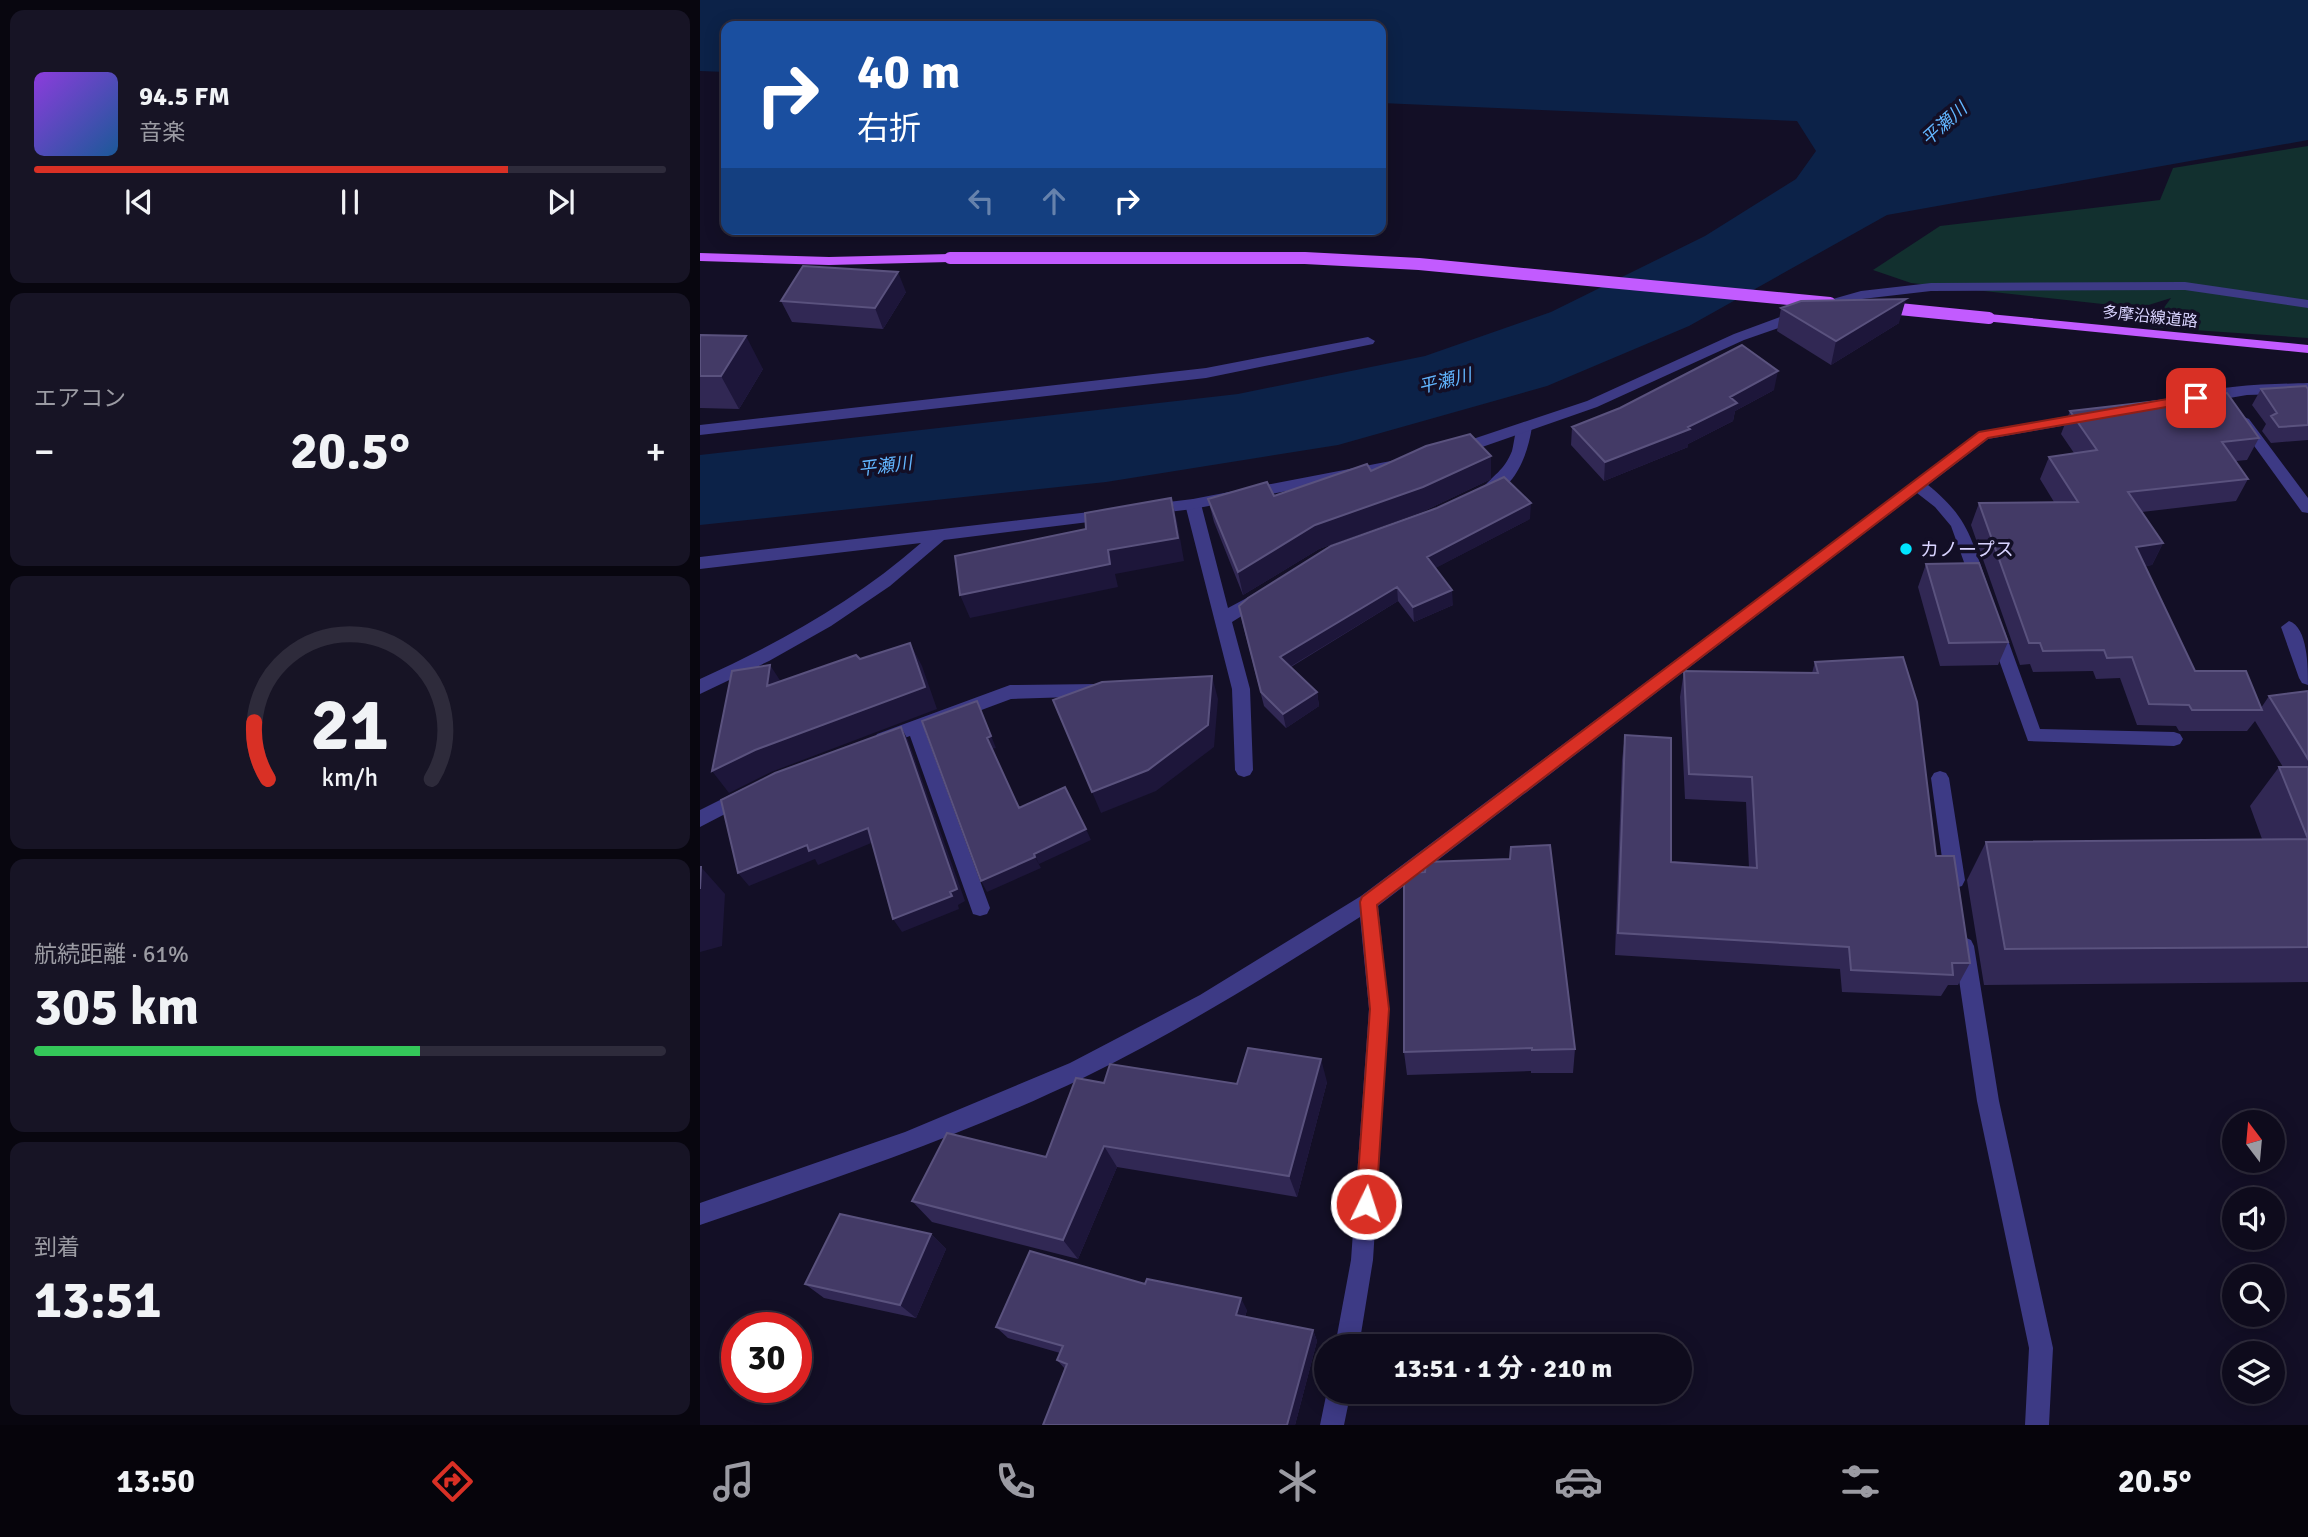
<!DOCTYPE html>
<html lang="ja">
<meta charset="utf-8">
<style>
:root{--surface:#0e0b1c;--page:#171425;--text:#f1f3f6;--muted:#9b9ba3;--line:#2e2b3b;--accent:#d93025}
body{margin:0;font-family:Signika,"Noto Sans JP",sans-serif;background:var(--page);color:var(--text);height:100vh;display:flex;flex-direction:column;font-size:26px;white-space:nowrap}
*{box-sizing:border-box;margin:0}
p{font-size:23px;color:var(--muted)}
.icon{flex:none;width:38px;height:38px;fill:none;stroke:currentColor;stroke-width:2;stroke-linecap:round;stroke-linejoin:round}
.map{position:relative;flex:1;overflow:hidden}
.details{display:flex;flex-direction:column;gap:10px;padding:10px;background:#08060f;width:700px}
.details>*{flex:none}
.banner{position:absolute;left:21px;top:21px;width:665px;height:214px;border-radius:14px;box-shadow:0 4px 18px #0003,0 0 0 2px var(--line);background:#1a4fa0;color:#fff;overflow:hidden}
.needle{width:46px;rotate:344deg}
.buttons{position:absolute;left:1522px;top:1110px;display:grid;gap:14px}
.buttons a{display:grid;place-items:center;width:63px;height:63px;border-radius:50%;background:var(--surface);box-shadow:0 4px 18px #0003,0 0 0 2px var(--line);font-size:35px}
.speed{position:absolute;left:21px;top:1312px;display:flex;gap:14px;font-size:35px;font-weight:700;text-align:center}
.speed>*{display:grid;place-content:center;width:91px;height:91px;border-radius:50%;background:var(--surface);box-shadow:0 4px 18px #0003,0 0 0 2px var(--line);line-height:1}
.speed .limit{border:10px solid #d22;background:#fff;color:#111}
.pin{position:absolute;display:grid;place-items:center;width:60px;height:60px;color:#fff;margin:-30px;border-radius:14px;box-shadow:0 4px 10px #0006}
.me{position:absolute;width:77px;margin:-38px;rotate:4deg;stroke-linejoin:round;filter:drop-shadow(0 0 5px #0008)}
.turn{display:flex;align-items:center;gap:24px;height:147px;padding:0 21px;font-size:32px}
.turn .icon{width:91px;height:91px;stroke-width:2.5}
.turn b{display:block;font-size:49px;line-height:60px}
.lanes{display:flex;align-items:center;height:66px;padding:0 21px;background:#0003;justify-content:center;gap:35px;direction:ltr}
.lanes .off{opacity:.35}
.big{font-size:52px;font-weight:700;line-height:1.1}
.details .card{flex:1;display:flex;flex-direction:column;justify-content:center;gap:10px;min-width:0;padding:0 24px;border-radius:14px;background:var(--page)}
.details .dial{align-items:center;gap:0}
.dial svg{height:182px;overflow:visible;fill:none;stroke:var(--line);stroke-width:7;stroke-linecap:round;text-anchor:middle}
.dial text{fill:var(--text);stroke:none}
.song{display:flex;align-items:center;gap:21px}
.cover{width:84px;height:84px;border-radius:10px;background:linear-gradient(135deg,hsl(270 70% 55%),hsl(210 70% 35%))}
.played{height:7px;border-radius:4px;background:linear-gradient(90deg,var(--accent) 75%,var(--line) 75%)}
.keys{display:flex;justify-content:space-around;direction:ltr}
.heat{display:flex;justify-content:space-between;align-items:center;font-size:38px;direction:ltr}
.charge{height:10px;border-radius:5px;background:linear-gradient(90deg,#34c759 61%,var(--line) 0)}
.trip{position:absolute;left:614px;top:1334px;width:378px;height:70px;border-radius:35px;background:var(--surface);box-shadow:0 4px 18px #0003,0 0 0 2px var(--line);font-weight:700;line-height:70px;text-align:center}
.menu{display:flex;height:112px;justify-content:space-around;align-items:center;background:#06040b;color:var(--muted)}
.menu .icon{width:49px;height:49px}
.menu .selected{color:var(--accent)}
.menu b{font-size:32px;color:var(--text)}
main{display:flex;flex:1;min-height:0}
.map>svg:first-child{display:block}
</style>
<main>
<section class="details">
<div class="card">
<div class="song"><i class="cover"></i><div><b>94.5 FM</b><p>音楽</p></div></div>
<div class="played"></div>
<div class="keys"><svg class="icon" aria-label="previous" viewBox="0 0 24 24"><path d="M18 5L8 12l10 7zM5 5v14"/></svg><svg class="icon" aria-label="pause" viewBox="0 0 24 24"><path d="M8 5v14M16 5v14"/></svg><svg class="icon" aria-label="next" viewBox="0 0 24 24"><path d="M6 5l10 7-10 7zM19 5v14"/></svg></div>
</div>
<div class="card"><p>エアコン</p>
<div class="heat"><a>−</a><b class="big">20.5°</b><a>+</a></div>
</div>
<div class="card dial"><svg viewBox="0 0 100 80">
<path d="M14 69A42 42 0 1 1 86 69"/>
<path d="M14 69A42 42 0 0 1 8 44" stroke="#d93025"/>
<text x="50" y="56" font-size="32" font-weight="700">21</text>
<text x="50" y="72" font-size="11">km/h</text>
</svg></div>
<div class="card"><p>航続距離 · 61%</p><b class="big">305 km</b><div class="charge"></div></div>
<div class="card"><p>到着</p><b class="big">13:51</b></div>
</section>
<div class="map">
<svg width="1608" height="1425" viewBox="0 0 1608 1425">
<rect width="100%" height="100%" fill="#130f26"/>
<!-- green -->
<path fill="#12302f" d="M1608,146V338L1450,327L1471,298L1439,308L1211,283L1173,270L1240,226L1460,200L1473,168Z"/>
<!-- water -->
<path fill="#0c2248" d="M0,0H1608V140L1187,215L989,326L847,386L638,445L406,482L0,525V455L538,394L725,356L851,312L1005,236L1096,179L1116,151L1097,121L681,103V26H26V72L0,71Z"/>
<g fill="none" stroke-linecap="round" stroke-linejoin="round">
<!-- service -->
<path fill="#3d3a85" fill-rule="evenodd" d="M825,422L832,427C828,452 817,487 789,495L784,494L781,490C793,475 804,471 812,451C815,441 814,425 825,422Z
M493,499L501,504L528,608L558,592L566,598L564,602L532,622L550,689L553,770L550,775L544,777L538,775L535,770L532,689L485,504Z
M1589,621C1608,627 1608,668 1608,685L1602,683L1599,678L1581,627Z
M398,684L404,686L407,691L404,696L311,699L225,731L290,908L287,914L280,916L273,914L210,736L183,746L177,744L174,739L177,734L310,685Z
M1240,771L1246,773L1249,778L1265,880L1262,886L1255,888L1248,886L1245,880L1231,778L1234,773Z
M44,788L50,791L53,796L50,801L0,827V810Z
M1264,937L1271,940L1274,946L1299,1101L1353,1348L1349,1425H1325L1329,1348L1277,1101L1254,946L1257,940Z"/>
<!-- minor -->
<path fill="#3d3a85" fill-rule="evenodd" d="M1485,282L1608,300V308L1485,290L1231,291L1162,299L1044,340L897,407L762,454L757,455L750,450L752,446L887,401L1034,334L1115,304L1161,291L1231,283Z
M668,337L675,341L673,344L506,378L0,435V425L506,368Z
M1608,383V393L1547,395L1500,403L1493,398C1507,384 1585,384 1608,383Z
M1390,412L1397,417L1395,420L1288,439L1228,485C1269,518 1271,539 1288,586L1286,590H1274L1251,526L1235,507L1217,493L678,906L689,1009L673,1260L659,1346H635L651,1260L669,1009L660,917C570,974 481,1030 385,1077C261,1137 130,1180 0,1225V1203L205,1132L370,1063L500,995L661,896L1279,432Z
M1544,417L1549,419L1608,498V513L1602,512L1539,425L1537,422L1539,419Z
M696,460L704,465L701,469L493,509L452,514L444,509L452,504L493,499Z
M407,510L415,515L413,519L244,540L190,586L131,626L69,661L0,694V679C79,643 155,601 221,543L0,569V557Z
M1297,626L1305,632L1340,729L1474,732L1480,734L1483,739L1480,744L1474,746L1328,741L1289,632Z
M627,1391H651L644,1425H620Z"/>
<!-- primary -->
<path fill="#c25bff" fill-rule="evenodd" d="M0,253L129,257L250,254L257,258L250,262L129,265L0,261Z
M1289,314L1608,345V353L1284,321L1282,318Z"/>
<!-- primary-bridge -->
<path stroke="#c25bff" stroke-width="12" d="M250,258H605L719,264L1130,303
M1179,307L1289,318"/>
</g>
<!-- wall -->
<path fill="#312854" d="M206,292L183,329L92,322L81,301Z
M1081,308L1199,323L1131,365L1077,331Z
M0,335L63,369L39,409L0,408Z
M1561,389H1608V440L1571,443L1562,431L1566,424L1552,405Z
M1074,390L1035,411L1033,421L988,444V447L904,481L871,445L872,427Z
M1370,411L1559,438L1547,460L1536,461L1548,479L1536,501L1442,512L1463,543L1452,565L1445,566L1495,671L1561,708L1569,696L1608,691V982L1284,985L1267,880L1286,842L1562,839L1550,806L1579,767H1583L1555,721L1547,731H1479L1476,726L1437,725L1420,678L1396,679L1393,671L1333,672L1330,664L1320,665L1271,525L1279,503L1354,502L1340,479L1349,457L1374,453L1361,434Z
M671,471L791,479L724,511L619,549L543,595L514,522L508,499L574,496Z
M830,519L735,568L753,605L714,622L698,601L591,667L617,692L619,706L586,728L564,706L542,621Z
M1226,564L1308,642L1298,665L1240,666L1218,587Z
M1115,662L1236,856L1270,963L1258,985H1248L1241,996L1142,992L1140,969L915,955L922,760L925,735L971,862L1049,868L1046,802L985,799L980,697L984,671L1112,673Z
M704,873L875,1049L873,1073H831V1071L707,1075L704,1052Z
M627,1082L597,1197L417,1167L378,1259L232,1222L212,1201L346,1157L404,1083L537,1084Z
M231,1234L246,1249L216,1318L124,1298L105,1284Z
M445,1284L547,1310L545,1317L613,1330L617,1341L595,1425H343L365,1369L357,1360L360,1353L308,1338L296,1327Z"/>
<!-- shaded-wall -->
<path fill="#1d163a" d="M198,272L206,292L183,329L175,308Z
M1206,299L1199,323L1131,365L1136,341Z
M46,336L63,369L39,409L21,376Z
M1078,371L1074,390L1035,411L1033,421L988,444V447L904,481L905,462L988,427L1030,397Z
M791,456V479L724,511L619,549L543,595L538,572L615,525Z
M471,498L477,521L484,561L415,574L418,587L270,618L260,595L408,550Z
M831,503L830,519L728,572L727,557Z
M1463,543L1452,565L1425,569L1436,547Z
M697,587L698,601L583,671L580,657Z
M752,590L753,605L714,622L713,607Z
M210,643L222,666L237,709L71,772L29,793L12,771Z
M70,665L85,688L67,686Z
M512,676L518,699L514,747L456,791L401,813L392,792Z
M617,692L619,706L586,728L583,714Z
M277,701L296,748L292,749L287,738Z
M201,727L208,740L265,901L258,905L259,909L202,932L193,919Z
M168,828L176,841L118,865L115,859L49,886L38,873L107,845Z
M386,829L391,840L339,864L334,854Z
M335,857L341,868L287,892L281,881Z
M1,867L25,894L22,946L0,952V889Z
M621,1059L627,1082L597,1197L589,1176Z
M404,1146L417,1167L378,1259L363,1240Z
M231,1234L246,1249L216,1318L200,1305Z
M541,1298L547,1310L542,1326L536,1315Z
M613,1330L617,1341L595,1425H587Z"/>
<!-- building -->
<path fill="#433a66" stroke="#5a527e" stroke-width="2" d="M103,266L198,272L175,308L81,301Z
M1206,299L1136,341L1081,308L1101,301Z
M0,335L46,336L21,376H0Z
M1042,345L1078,371L1030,397L1037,403L988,427L990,429L905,462L872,427L920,408Z
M1606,386L1608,389V425L1579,427L1571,416L1577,413L1561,389Z
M1527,393L1559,438L1522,442L1548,479L1428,492L1463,543L1436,547L1495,671H1546L1562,710H1492L1489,705L1449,704L1432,657L1407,658L1404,650L1343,651L1340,643H1329L1279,503L1378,502L1349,457L1397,450L1370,411Z
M770,434L791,456L723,487L615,525L538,572L508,499L567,482L574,496L667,464L671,471L726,446Z
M804,477L831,503L727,557L752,590L713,607L697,587L580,657L617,692L583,714L561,692L539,606L548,598L631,546L737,508Z
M471,498L478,538L408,550L410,564L260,595L255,556L386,529L385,513Z
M1279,563L1308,642L1249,643L1226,564Z
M210,643L225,687L55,750L12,771L32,671L70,665L67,686L156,655L160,659Z
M1203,657L1217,702L1236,856H1254L1270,963H1252L1253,975L1151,970L1149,947L918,933L925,735L971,738V862L1057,868L1052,777L989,774L984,671L1118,673L1115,662Z
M512,676L508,725L448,770L392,792L353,700L402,682Z
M1608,691V759L1569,696Z
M277,701L291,736L287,738L319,808L365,787L386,829L334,854L335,857L281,881L222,721Z
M201,727L257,889L250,892L252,896L193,919L168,828L109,851L107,845L38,873L21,800L75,773Z
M1579,767H1608V947L1305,949L1286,842L1608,839Z
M850,845L875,1049L832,1050V1048L704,1052V873L725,872L726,862L810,859L811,847Z
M0,867H1L0,889Z
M548,1048L621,1059L589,1176L404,1146L363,1240L212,1201L247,1133L346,1157L376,1078L404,1083L410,1064L537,1084Z
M140,1214L231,1234L200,1305L105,1284Z
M330,1251L445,1284L447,1279L541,1298L536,1315L613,1330L587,1425H343L367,1364L357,1360L363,1346L296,1327Z"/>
<!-- route -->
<path fill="#d93025" stroke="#8d1f18" stroke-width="2" d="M1496,394L1503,398L1501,401L1288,438L677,905L689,1009L676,1204L673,1211L666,1214L659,1211L656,1204L670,1009L660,902L662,897L1279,432Z"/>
<!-- markers -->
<circle fill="#00e5ff" stroke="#130f26" stroke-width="2.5" cx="1206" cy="549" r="7"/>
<g text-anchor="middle" stroke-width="7" stroke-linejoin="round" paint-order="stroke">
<!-- far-street labels -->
<g font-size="16" fill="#d9d4ff" stroke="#130f26">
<text transform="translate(1450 316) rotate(6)" y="6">多摩沿線道路</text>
</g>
<!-- far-water labels -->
<g font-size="18" font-style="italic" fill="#62b6ff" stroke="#130f26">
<text transform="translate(1244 124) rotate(-42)" y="6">平瀬川</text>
<text transform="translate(745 381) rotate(-14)" y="6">平瀬川</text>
<text transform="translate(185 466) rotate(-7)" y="6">平瀬川</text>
</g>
<!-- poi labels -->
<g font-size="19" fill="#d9d4ff" stroke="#130f26" text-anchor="start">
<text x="1220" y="556">カノープス</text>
</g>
</g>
</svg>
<div class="buttons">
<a><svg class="needle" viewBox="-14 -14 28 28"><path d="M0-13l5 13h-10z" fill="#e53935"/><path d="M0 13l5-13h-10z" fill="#9b9ba3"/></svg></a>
<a><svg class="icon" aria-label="sound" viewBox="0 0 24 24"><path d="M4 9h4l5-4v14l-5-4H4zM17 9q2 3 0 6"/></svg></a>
<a><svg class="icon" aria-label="search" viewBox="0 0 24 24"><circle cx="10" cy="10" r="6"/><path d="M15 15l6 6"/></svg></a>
<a><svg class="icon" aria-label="layers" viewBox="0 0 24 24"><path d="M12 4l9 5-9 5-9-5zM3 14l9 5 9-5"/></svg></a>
</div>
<div class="speed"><div class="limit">30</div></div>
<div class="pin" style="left:1496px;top:398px;background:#d93025"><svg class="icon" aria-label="arrive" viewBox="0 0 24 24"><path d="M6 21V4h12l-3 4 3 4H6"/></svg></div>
<svg class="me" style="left:666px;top:1204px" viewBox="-20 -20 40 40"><circle r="17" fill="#d93025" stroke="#fff" stroke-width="3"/><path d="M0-11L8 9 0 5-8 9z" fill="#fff"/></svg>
<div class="trip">13:51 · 1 分 · 210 m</div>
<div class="banner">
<div class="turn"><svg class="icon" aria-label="right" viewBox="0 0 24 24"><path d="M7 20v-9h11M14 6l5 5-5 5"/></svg><div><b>40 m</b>右折</div></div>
<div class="lanes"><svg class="icon off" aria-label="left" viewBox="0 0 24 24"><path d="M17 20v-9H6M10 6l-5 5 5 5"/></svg><svg class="icon off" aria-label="ahead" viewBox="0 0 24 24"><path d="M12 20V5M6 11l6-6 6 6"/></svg><svg class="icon" aria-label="right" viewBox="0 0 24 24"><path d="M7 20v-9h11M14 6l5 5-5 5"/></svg></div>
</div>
</div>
</main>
<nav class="menu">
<b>13:50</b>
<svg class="icon selected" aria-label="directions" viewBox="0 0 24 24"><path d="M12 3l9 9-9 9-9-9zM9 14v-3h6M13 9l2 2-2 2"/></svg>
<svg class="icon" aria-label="music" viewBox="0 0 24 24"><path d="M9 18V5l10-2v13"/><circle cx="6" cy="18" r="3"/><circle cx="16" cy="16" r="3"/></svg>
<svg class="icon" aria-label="phone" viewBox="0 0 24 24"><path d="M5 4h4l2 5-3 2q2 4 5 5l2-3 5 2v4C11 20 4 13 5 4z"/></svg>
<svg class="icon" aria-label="climate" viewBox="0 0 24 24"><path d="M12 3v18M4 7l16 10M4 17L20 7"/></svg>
<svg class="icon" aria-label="car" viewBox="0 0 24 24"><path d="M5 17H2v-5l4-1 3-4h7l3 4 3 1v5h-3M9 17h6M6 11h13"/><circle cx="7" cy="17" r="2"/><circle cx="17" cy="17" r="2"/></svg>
<svg class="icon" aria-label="filters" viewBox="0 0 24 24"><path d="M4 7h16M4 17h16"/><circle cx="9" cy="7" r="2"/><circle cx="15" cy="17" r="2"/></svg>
<b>20.5°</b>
</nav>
